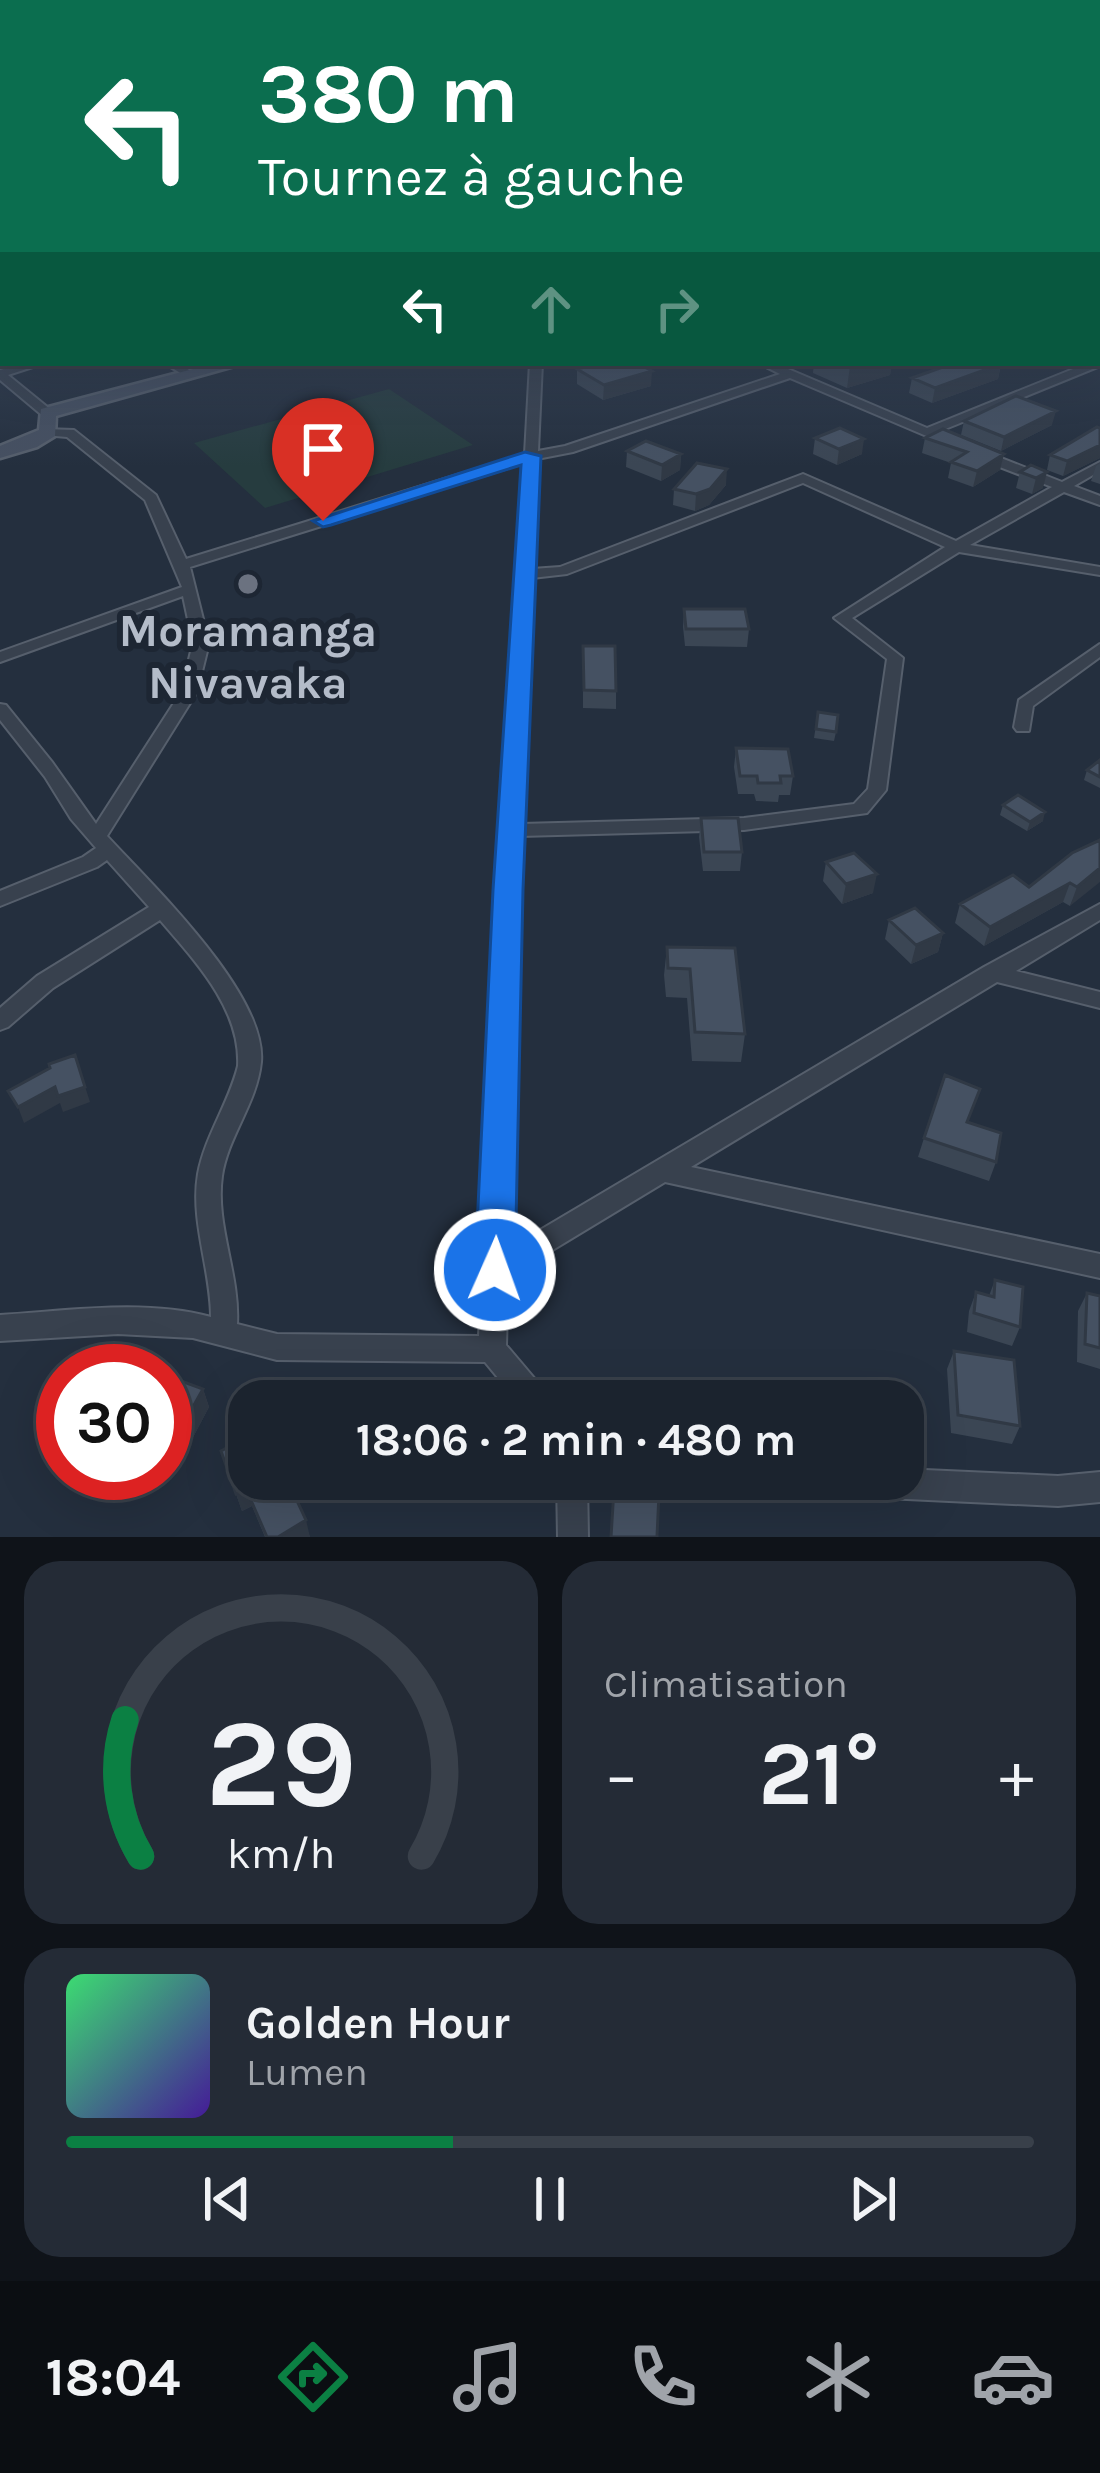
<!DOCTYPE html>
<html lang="fr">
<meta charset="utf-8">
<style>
:root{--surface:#1b232e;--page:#242b36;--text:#f1f3f6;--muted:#a0a4aa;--line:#39404a;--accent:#0b8043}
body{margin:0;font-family:Karla,sans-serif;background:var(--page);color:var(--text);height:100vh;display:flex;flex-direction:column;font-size:45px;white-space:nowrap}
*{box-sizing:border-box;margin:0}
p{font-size:39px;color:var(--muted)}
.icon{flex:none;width:66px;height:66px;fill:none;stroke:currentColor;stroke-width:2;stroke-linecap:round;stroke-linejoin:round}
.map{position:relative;height:1537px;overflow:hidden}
.side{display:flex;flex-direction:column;gap:24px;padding:24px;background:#0f1319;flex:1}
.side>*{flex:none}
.guide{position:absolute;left:0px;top:0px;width:1101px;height:366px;box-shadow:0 12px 48px #0002,0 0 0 3px var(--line);background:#0b6e4f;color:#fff;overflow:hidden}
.speed{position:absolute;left:36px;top:1344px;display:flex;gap:24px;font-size:60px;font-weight:700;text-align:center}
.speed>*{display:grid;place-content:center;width:156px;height:156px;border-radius:50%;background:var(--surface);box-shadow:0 12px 48px #0002,0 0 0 3px var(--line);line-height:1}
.speed .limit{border:18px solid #d22;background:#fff;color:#111}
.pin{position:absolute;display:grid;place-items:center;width:102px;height:102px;color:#fff;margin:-123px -51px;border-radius:50% 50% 50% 0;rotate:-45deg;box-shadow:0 0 12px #0007}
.pin .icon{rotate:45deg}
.me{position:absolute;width:132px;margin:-66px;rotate:2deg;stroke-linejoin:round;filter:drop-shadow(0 0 9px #0008)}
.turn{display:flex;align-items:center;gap:42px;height:252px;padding:0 60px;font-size:54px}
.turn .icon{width:156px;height:156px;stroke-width:2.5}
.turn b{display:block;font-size:84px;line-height:102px}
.lanes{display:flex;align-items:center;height:114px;padding:0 60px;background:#0003;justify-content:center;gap:60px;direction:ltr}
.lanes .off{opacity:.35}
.big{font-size:90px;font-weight:700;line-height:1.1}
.side .tile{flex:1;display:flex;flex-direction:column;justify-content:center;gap:18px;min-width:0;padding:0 42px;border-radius:36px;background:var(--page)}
.side .dial{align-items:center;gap:0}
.dial svg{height:312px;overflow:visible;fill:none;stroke:var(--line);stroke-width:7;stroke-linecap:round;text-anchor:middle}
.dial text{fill:var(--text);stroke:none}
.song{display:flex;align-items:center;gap:36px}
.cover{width:144px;height:144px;border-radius:18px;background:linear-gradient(135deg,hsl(140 70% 55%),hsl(260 70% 35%))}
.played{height:12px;border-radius:6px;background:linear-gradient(90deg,var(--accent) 40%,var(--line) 40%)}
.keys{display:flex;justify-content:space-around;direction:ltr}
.heat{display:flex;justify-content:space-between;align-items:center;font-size:66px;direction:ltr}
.side .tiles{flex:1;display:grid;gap:24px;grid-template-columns:1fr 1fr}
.tile:last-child{grid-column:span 2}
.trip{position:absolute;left:228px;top:1380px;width:696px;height:120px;border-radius:36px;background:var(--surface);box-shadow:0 12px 48px #0002,0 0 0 3px var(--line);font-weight:700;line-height:120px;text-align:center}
.dock{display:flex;height:192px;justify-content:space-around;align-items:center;background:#0b0e12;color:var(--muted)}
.dock .icon{width:84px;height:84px}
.dock .selected{color:var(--accent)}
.dock b{font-size:54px;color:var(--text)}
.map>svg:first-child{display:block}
</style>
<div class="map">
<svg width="1100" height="1537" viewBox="0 0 1100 1537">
<rect width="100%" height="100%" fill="#242f3e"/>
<!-- green -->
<path fill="#263c3f" d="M389,389L473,445L265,508L194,443Z"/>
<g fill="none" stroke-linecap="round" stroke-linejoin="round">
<defs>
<path id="street" d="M1098,255H1100V261H1098Z
M1098,277H1100V283H1098Z
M3,301V307L0,308V302Z
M1098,360L1100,366L938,432L956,442L950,446L790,378L573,452L537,459L532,569L560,567L803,474L956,541L1052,487L976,458V452H986L1062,482L1100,462V471L1074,486L1100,496V505L1064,492L970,545L1100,567V575L959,552L852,618L903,658L886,790L867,813L744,830L520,836L508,1249L984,967L1100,904V920L1016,971L1100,992V1008L997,982L691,1167L1100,1254V1278L665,1182L508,1277L506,1345L545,1391L549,1401H517L485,1362L277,1360L193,1338L118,1334L0,1341V1315C68,1311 144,1299 211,1317C211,1270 190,1221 198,1174C205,1136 229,1103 238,1066C241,1009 195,961 160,920L53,988L8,1027L0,1030V1008L37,976L149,907L107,860L97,867L0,906V891L83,857L96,848L71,819L45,777L0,720V704L6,705L52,762L96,824L181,692L193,643L183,596L0,662V652L182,587L145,500L67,437L44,435V429L74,430L156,495L186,559L525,454L530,363H542L538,451L565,446L780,374L758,363H774L927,428L1088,363H1098ZM524,463L498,890L479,1336L277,1334L237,1324C240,1274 215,1225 222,1176C228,1136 257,1103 261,1062C267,994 152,885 107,836L197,692L209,643L190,567ZM803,483L945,547L834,618L887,659L868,789L854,804L744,818L521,824L532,578L567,574Z
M26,363H45L8,375L51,410V416H43L0,380V370Z
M164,363H178L197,375L187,377Z
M1100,644V657L1033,706L1029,731H1017L1014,727L1019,700Z
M903,1469L1058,1476L1100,1472V1502L1058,1506L801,1494L791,1489L786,1479H903Z
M557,1479H587L588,1537H558Z"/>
<path id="secondary" d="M216,363H245L56,416L55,436L37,447L0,458V446L39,430L41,409Z"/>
<path id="primary" d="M1098,346L1100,347V359L1098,358Z"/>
</defs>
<!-- street casing -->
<use href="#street" stroke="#565f6c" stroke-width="4"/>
<!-- secondary casing -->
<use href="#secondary" stroke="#565f6c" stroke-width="5"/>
<!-- primary casing -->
<use href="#primary" stroke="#414a57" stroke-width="4"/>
<!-- street -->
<use href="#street" fill="#38414e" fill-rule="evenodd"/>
<!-- secondary -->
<use href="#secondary" fill="#465061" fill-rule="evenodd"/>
<!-- primary -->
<use href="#primary" fill="#56606e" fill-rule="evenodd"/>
</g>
<!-- wall -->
<path fill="#3b4654" d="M814,363H892L890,375L847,388L813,373Z
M1001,364L998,379L932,403L909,393L912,378Z
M577,369L651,386L603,400L577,384Z
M964,421L1052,425L1001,451L961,435Z
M1100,428V458L1063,476L1047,470L1050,455Z
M815,438L862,454L837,465L813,454Z
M925,438L1004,454L1000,470L973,487L948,478L951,463L922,453Z
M627,451L681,454L680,470L661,481L626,467Z
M1100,463V484L1091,481L1096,466Z
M1031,465L1043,488L1032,494L1016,488L1020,472Z
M726,485L709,505L695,511L673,505L674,489Z
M684,609L749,629L747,647L685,646L683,627Z
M583,646L616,691V709L583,708Z
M818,712L836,732L834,741L814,738Z
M736,748L793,776L790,795H779L778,802L756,801L754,794H738L734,767Z
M1100,760V788L1084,780L1087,770Z
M1003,805L1043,821L1027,831L1000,815Z
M701,818L742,852L740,871H703L699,837Z
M1100,840L1070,906L1063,902L984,946L955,923L960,904L1029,887Z
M826,862L873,893L842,904L823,881Z
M889,920L943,933L938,952L911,964L885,939Z
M667,947L735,948L745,1034L741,1062L692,1061L687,998L666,997L664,975Z
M968,1123L996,1162L989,1181L918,1157L924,1138Z
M995,1280L1020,1327L1012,1346L967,1332L969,1311L976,1292L989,1296Z
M1087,1293L1100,1296V1369L1077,1362L1078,1311Z
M954,1351L1020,1426L1012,1444L951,1433L947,1369Z
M165,1375L203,1389L209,1407L191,1441L165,1431Z
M221,1451L249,1479H303L290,1486L310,1537H265L252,1506L242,1511Z"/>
<!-- shaded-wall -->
<path fill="#303945" d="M861,363H892L890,375L847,388L850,366Z
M1001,364L998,379L932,403L935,388Z
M652,371L651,386L603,400L604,385Z
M1056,411L1052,425L1001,451L1004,437Z
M864,439L862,454L837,465L839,449Z
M1100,445V458L1063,476L1067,461Z
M681,454L680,470L661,481L662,465Z
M1004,454L1000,470L973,487L977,471Z
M727,469L726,485L709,505L695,511L696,494Z
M1047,472L1043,488L1032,494L1036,478Z
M1045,812L1043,821L1027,831L1030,822Z
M1100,868V882L1070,906L1077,887Z
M877,874L873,893L842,904L846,884Z
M1070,883L1063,902L984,946L990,927Z
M943,933L938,952L911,964L916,945Z
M75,1055L90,1102L63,1112L60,1103L24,1123L18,1107Z
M203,1389L209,1407L191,1441L184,1423Z
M285,1479H303L287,1487Z
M246,1489L252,1506L242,1511L236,1494Z
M306,1520L310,1537H278Z"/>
<!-- building -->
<path fill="#455162" stroke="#303945" stroke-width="3" d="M601,363H637L652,371L604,385L577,369Z
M954,363H999L1001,364L935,388L912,378Z
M1016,396L1056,411L1004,437L964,421Z
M1097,427L1100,428V445L1067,461L1050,455Z
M840,428L864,439L839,449L815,438Z
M943,429L1004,454L977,471L951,462L967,452L925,438Z
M646,441L681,454L662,465L627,451Z
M697,463L727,469L710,489L696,494L674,489Z
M1031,465L1047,472L1036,478L1020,472Z
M684,609H745L749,629H686Z
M583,646H615L616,691L584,690Z
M818,712L838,715L836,732L816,729Z
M736,748L788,749L793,776H780L781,783H758L757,776H740Z
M1100,760V777L1087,770Z
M1018,795L1045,812L1030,822L1003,805Z
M701,818H738L742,852H704Z
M1100,840V868L1077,887L1070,883L990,927L960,904L1013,875L1029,887L1072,853Z
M854,853L877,874L846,884L826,862Z
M915,908L943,933L916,945L889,920Z
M667,947L735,948L745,1034L695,1032L690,969L668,968Z
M75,1055L85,1087L58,1096L55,1087L18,1107L8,1091L50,1068L49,1064Z
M945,1075L980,1089L967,1122L1001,1133L996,1162L924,1138Z
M995,1280L1023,1287L1020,1327L974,1313L976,1292L994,1297Z
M1087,1293L1100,1296V1348L1085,1344Z
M954,1351L1014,1360L1020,1426L958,1415Z
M165,1375L203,1389L184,1423L165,1415Z
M249,1436V1479H287L306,1520L278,1537H267L246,1489L236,1494L221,1451Z
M614,1488L659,1494L657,1537H611Z"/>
<!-- sky -->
<linearGradient id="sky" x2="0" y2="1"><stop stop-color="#141a22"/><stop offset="0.54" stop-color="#3f4d63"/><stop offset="1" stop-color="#3f4d63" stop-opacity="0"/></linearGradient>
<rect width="1100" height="466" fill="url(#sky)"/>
<!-- route -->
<path fill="#1a73e8" stroke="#114b97" stroke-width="3" d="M525,452L541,456L523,890L515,1270L509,1283L495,1289L481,1283L475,1270L493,890L521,465L331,525L323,527L313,521Z"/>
<!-- markers -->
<circle fill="#6b7280" stroke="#1d2633" stroke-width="4.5" cx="248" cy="584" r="12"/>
<g text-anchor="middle" stroke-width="12" stroke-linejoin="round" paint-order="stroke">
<!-- poi labels -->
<g font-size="45" font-weight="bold" fill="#b4bcc9" stroke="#1d2633">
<text x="248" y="646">Moramanga<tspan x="248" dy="52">Nivavaka</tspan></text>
</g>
</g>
</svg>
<div class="speed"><div class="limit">30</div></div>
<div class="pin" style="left:323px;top:521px;background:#d93025"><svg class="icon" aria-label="arrive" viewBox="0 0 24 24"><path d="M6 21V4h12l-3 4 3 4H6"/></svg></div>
<svg class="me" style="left:495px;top:1270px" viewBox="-20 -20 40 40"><circle r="17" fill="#1a73e8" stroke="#fff" stroke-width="3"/><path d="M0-11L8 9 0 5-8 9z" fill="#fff"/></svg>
<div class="trip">18:06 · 2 min · 480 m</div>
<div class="guide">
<div class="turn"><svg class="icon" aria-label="left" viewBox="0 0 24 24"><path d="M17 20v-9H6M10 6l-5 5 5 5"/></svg><div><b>380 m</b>Tournez à gauche</div></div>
<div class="lanes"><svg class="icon" aria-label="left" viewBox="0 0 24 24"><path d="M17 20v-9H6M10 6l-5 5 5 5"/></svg><svg class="icon off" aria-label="ahead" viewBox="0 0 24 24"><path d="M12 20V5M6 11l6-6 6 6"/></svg><svg class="icon off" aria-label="right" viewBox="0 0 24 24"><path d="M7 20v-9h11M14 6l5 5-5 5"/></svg></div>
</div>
</div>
<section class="side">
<div class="tiles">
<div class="tile dial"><svg viewBox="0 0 100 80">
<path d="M14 69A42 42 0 1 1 86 69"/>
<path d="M14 69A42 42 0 0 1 10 34" stroke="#0b8043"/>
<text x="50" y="56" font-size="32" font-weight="700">29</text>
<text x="50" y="72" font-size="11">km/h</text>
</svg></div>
<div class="tile"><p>Climatisation</p>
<div class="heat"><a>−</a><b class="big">21°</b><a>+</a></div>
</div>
<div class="tile">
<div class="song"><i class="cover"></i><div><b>Golden Hour</b><p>Lumen</p></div></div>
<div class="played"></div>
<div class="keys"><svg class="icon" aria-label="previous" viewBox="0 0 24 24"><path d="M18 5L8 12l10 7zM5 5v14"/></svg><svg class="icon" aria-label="pause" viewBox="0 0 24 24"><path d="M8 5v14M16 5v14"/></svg><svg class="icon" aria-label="next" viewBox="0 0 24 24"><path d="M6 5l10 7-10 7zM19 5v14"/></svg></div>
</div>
</div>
</section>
<nav class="dock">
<b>18:04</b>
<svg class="icon selected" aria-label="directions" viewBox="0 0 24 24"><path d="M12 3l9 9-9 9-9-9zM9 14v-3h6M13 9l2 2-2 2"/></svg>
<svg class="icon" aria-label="music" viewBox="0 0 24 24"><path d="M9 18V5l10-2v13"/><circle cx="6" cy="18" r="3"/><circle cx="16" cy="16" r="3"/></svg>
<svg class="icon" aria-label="phone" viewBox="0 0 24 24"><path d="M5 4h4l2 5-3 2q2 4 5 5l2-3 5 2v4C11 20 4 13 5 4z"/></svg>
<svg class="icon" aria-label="climate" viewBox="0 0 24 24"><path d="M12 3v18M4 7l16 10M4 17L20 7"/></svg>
<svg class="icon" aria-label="car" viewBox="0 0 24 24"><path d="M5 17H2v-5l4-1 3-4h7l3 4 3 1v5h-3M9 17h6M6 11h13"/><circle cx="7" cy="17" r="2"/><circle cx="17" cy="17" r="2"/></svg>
</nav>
